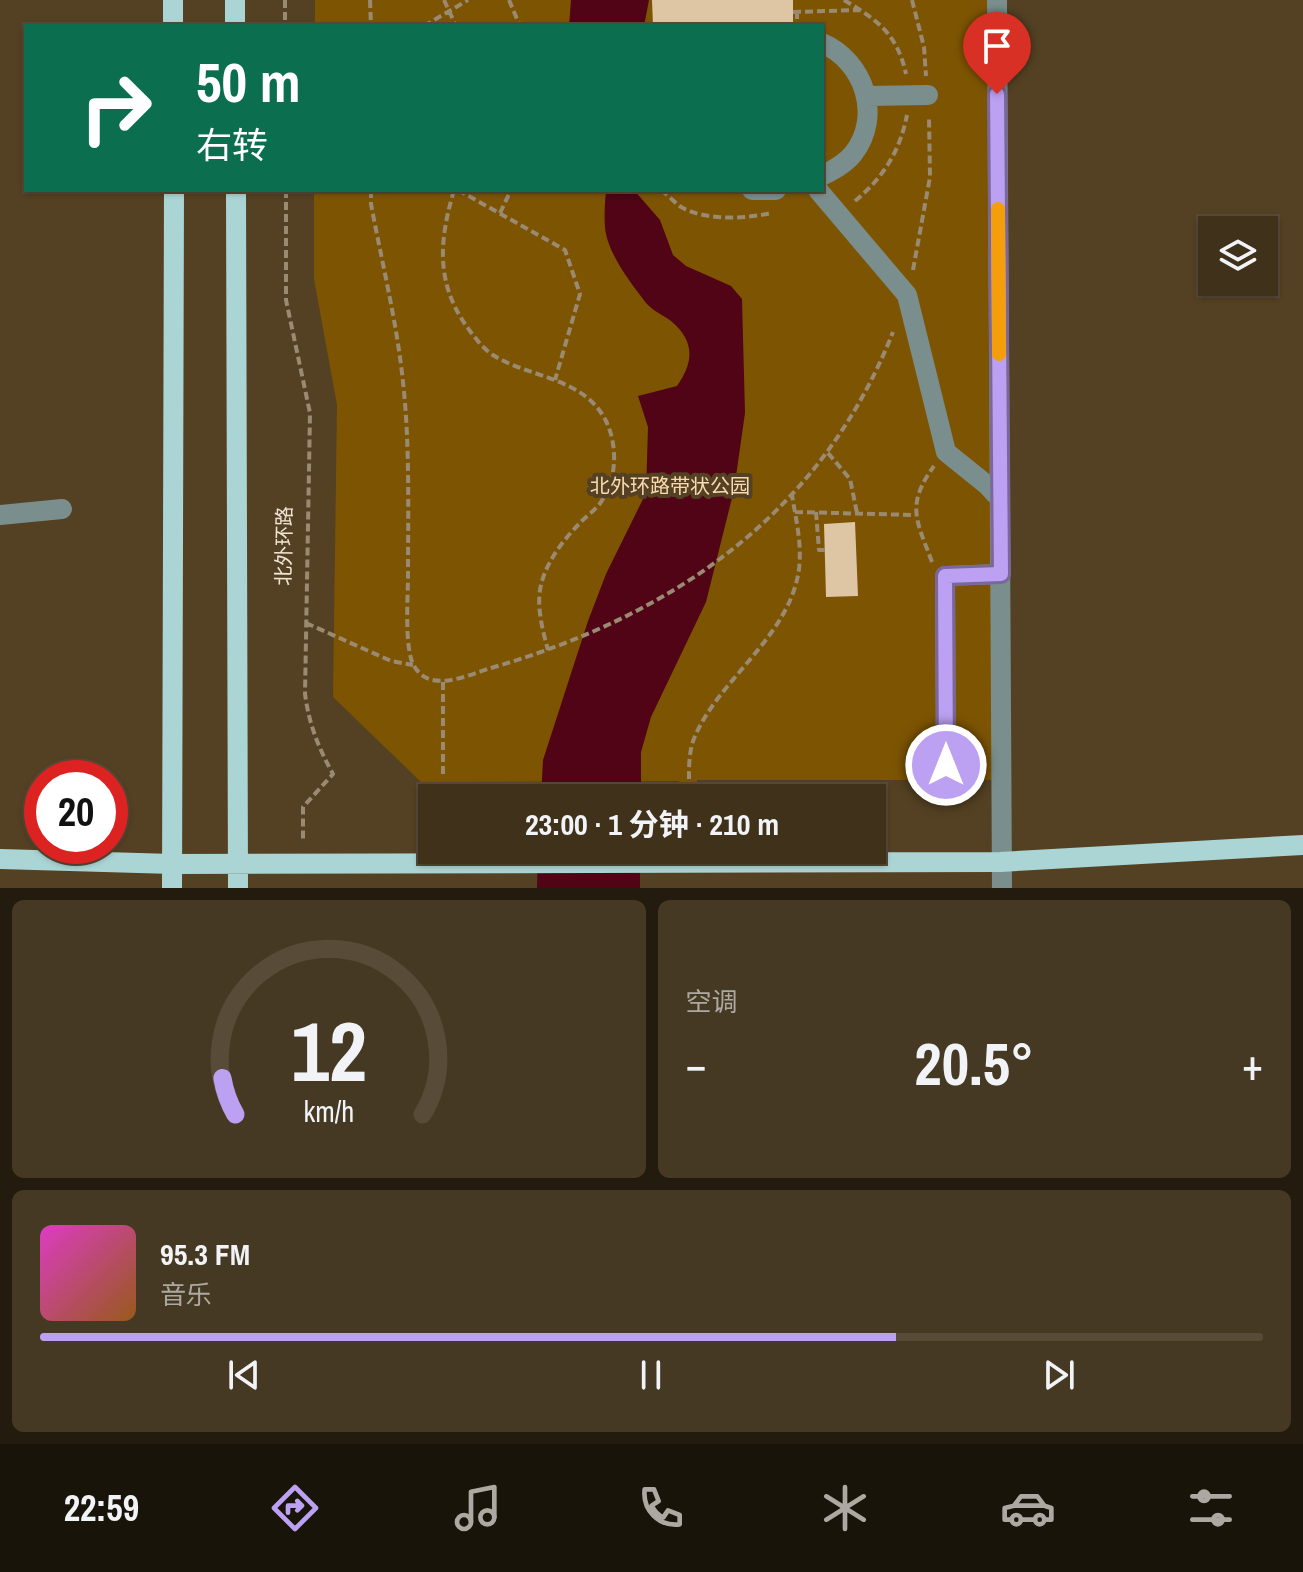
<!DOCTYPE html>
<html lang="zh">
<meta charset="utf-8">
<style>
:root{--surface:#3f311a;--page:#463923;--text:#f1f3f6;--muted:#ada9a2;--line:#584c39;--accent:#bca0f2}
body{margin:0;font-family:"Archivo Narrow","Noto Sans SC",sans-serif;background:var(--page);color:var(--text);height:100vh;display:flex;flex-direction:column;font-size:30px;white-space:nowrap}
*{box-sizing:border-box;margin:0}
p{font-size:26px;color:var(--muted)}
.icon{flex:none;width:44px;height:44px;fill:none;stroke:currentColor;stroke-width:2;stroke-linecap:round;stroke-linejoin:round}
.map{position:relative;height:888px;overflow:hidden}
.details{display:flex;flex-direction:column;gap:12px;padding:12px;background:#231b0e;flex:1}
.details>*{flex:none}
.guide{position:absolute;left:24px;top:24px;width:800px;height:168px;border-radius:0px;box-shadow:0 2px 6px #0004,0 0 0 2px var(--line);background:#0b6e4f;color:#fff;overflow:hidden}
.buttons{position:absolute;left:1198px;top:216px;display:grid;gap:16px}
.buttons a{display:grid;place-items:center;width:80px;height:80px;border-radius:0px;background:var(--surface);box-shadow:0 2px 6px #0004,0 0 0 2px var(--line);font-size:40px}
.speed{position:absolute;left:24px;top:760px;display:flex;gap:16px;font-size:40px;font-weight:700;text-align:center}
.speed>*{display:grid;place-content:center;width:104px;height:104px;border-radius:50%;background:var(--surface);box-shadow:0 2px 6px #0004,0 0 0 2px var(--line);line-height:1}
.speed .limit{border:12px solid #d22;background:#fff;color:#111}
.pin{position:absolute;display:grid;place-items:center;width:68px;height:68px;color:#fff;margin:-82px -34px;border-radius:50% 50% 50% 0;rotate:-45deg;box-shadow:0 0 8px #0007}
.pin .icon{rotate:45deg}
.me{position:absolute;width:88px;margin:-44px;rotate:0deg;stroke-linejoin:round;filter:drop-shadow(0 0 6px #0008)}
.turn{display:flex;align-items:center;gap:28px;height:168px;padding:0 40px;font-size:36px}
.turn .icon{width:104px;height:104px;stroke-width:2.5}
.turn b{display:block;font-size:56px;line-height:68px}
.big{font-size:60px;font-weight:700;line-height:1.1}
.details .card{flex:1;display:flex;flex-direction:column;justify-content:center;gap:12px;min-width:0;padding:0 28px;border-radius:12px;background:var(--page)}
.details .dial{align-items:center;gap:0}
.dial svg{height:208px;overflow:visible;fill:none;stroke:var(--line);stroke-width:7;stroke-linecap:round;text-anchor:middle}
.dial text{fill:var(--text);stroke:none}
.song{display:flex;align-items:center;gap:24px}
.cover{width:96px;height:96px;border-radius:12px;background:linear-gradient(135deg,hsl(310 70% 55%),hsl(30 70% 35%))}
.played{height:8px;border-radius:4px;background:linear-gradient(90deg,var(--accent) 70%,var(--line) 70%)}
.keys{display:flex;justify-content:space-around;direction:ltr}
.heat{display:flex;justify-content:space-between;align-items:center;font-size:44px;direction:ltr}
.details .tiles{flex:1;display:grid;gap:12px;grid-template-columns:1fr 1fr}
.card:last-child{grid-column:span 2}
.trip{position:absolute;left:418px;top:784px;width:468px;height:80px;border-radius:0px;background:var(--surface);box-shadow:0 2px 6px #0004,0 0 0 2px var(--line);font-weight:700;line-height:80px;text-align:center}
.tab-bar{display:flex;height:128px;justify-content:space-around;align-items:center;background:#19140a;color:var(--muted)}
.tab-bar .icon{width:56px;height:56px}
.tab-bar .active{color:var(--accent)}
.tab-bar b{font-size:36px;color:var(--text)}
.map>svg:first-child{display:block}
</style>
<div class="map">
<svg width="1303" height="888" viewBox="0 0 1303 888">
<rect width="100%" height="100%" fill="#544123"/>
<!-- green -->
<path fill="#7d5402" d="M315,0H988L993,780H697L696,798H679V781L421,782L333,697L337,405L314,279V190H822V26H315Z"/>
<!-- water -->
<path fill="#500416" d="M571,0H649L644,26H569Z
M606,190H634L660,220L673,255L686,266L731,286L742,299L745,413L734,490L706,602L651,717L641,752V798H541L543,760L588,621L606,574L646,493L648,427L638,396L677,386C694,362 695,341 671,321C663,315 653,311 646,303C631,283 607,253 605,227C604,215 605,202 606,190Z
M538,850H640V888H537Z"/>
<!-- building -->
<path fill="#dec6a5" d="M652,0H793V26H653Z
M855,522L858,596L826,597L824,524Z"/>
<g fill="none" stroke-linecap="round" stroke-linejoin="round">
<!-- path -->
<path stroke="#9a8a72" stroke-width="4" stroke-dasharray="8 4" stroke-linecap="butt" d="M285,0V26
M370,0L371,26
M444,0L456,26
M509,0L520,26
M844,0C877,20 897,33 906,74
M912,0L924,47L926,76
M797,11V26
M793,12L860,10
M424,26L468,0
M286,190V300L310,413L305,694C309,724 318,747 333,774L303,807V842
M371,190V204C382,263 397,323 403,382C410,446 408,511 408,576C408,596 404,649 414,666C430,694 468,675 491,668C674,615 821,514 893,332
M454,190C440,238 435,280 465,324C472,334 482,348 493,355C529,378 584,377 606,421C618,446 617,479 601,502C596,510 586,516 580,523C562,541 544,565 540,590C537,609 543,632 548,650
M458,190L565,250L580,294L555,380
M661,190C668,195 674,202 681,207C706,221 745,219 771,213
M855,201C883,178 900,151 907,115
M500,213L511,190
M913,270L930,177L929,117
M828,453L850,479L857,513
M795,512L914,515
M816,512L819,550H825
M932,562C917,521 905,506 934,466
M306,623L391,661L413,665
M443,774V681
M689,779C689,765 689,750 695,736C721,677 790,636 799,569C802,543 796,520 792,495"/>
<!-- minor -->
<path stroke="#798e8d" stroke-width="20" d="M997,0L1002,888
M822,43C864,61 883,116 853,154C845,164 833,170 822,176
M867,96L928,95
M752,190H776
M818,190L907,295L946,452L987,485L1000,499
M0,515L62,509
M946,765L945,576L1001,574"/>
<!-- major -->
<path stroke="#abd5d5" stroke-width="20" d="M173,0V26
M235,0V26
M236,190L238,888
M0,859L173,864L1000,862L1303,845
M172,888L174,190"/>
</g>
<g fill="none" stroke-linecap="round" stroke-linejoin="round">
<defs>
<path id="route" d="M946,765L945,576L1001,574L997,94"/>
</defs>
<!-- route casing -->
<use href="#route" stroke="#7a689d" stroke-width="20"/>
<!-- route -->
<use href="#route" stroke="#bca0f2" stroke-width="14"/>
<!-- slow -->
<path stroke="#f59e0b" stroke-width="14" d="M998,209L999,354"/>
</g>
<g text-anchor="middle" stroke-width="8" stroke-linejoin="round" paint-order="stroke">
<!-- park labels -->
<g font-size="20" fill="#f9dab0" stroke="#544123">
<text x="670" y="493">北外环路带状公园</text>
</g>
<!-- street labels -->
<g font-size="20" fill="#f0e4d3" stroke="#544123">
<text transform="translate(284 546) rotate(-89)" y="7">北外环路</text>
</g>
</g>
</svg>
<div class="buttons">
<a><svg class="icon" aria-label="layers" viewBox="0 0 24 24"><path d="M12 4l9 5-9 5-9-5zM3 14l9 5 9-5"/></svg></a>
</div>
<div class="speed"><div class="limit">20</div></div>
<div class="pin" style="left:997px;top:94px;background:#d93025"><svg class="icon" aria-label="arrive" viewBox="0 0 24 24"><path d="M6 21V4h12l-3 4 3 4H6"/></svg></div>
<svg class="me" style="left:946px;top:765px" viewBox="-20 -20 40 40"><circle r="17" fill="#bca0f2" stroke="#fff" stroke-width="3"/><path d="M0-11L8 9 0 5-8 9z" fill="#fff"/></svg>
<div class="trip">23:00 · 1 分钟 · 210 m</div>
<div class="guide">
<div class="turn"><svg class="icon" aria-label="right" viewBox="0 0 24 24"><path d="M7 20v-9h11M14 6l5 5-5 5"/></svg><div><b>50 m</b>右转</div></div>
</div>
</div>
<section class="details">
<div class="tiles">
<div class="card dial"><svg viewBox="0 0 100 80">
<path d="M14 69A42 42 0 1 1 86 69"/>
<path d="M14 69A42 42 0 0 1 9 55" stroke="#bca0f2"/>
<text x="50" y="56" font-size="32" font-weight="700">12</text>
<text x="50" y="72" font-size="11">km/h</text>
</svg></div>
<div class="card"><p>空调</p>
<div class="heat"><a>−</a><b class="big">20.5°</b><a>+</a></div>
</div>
<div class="card">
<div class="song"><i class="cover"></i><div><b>95.3 FM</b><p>音乐</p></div></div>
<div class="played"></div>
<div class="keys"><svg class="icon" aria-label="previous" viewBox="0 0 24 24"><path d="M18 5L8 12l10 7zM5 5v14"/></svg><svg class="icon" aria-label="pause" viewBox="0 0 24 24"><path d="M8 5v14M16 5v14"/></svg><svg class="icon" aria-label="next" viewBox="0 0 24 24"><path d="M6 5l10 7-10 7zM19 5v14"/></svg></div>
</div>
</div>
</section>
<nav class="tab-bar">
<b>22:59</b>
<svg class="icon active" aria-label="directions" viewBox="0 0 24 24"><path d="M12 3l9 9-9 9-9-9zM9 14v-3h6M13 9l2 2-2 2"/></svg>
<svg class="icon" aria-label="music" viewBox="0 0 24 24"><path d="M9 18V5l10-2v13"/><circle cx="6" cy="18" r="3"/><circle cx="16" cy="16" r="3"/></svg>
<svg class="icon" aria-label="phone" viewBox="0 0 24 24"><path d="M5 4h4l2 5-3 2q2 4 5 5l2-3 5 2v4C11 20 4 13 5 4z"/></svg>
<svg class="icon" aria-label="climate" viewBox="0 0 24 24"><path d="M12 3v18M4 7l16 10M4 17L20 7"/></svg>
<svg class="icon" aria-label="car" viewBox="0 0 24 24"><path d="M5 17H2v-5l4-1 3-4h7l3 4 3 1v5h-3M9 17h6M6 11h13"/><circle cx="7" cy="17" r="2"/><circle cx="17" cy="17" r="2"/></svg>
<svg class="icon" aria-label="filters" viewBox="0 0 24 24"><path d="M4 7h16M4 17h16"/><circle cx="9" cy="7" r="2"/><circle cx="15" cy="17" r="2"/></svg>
</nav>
